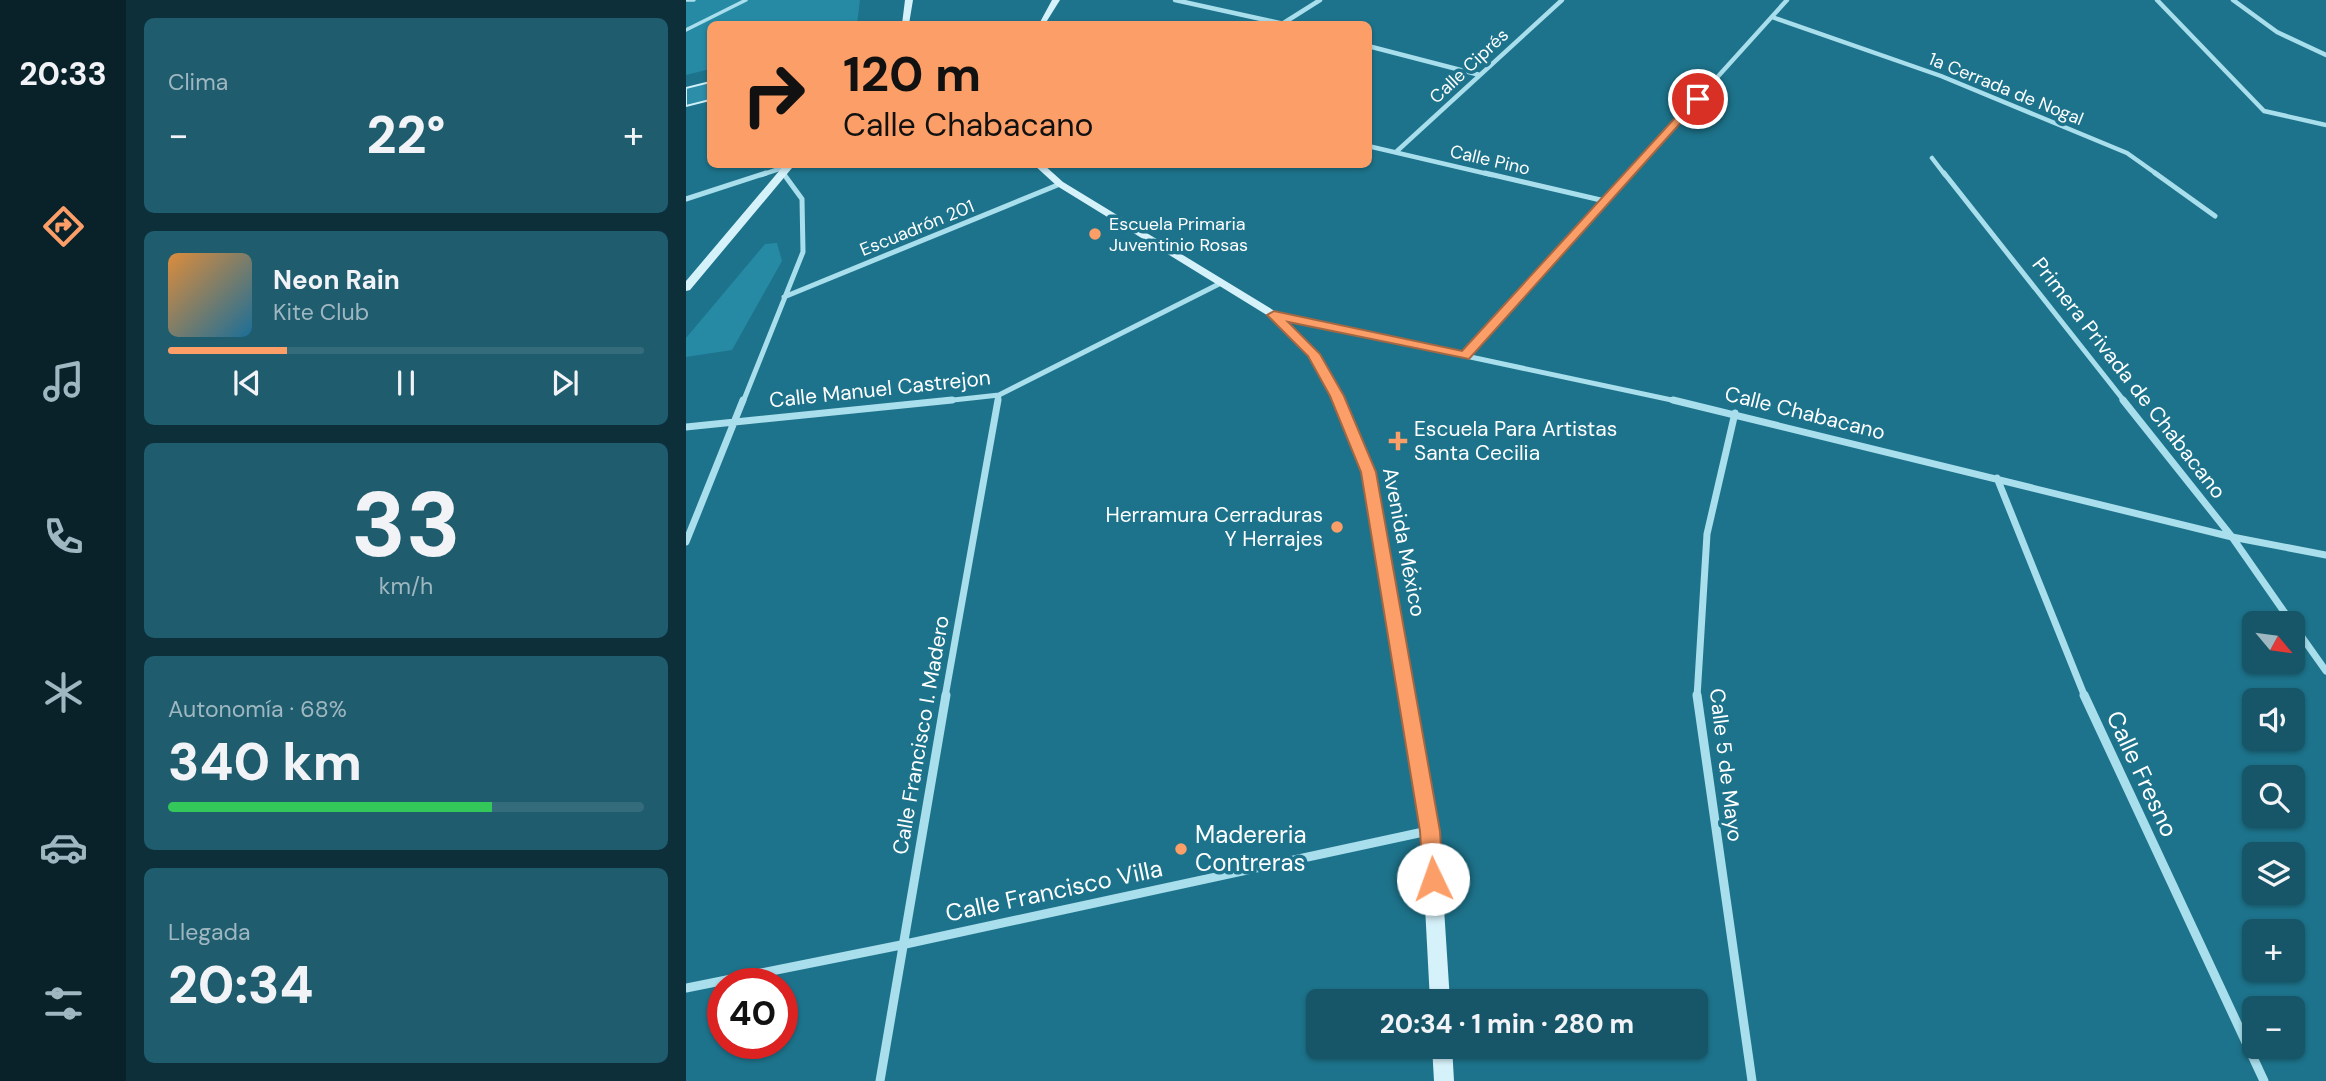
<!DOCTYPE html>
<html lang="es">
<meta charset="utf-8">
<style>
:root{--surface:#165668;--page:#1f5c6e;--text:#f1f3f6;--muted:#9eb7c0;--line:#356c7c;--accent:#fc9e67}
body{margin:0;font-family:"DM Sans",sans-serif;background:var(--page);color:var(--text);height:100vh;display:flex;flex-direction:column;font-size:26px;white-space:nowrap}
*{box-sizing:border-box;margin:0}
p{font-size:23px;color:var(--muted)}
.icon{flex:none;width:38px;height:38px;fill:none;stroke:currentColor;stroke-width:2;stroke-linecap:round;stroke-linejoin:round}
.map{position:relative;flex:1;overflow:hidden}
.drawer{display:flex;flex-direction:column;gap:18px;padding:18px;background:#0c2f39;width:560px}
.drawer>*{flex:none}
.top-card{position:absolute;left:21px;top:21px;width:665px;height:147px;border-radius:10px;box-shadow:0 2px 5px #0004;background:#fc9e67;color:#111;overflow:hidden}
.needle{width:46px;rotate:119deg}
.buttons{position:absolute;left:1556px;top:611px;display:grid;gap:14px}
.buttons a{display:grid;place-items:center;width:63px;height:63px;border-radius:10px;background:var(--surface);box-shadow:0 2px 5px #0004;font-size:35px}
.speed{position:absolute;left:21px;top:968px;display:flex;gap:14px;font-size:35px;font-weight:700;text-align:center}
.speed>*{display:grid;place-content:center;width:91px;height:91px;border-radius:50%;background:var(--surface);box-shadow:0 2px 5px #0004;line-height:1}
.speed .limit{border:10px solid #d22;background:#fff;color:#111}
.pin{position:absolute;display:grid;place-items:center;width:60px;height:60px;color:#fff;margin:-30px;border:4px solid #fff;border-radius:50%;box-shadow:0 2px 7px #0007}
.me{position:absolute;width:77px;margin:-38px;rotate:357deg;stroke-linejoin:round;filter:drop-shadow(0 0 5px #0008)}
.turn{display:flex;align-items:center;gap:24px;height:147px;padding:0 21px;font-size:32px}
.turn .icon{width:91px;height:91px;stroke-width:2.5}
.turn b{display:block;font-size:49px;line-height:60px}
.big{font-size:52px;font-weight:800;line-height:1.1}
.drawer .widget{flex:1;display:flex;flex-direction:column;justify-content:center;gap:10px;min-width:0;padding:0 24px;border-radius:10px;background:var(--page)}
.drawer .dial{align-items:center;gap:0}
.dial b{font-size:91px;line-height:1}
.song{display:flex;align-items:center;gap:21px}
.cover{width:84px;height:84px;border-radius:10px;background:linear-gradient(135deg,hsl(30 70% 55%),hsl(200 70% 35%))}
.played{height:7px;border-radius:4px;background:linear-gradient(90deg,var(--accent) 25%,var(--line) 25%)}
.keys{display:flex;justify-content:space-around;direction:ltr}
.heat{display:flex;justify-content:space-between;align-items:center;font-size:38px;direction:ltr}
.charge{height:10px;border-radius:5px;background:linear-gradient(90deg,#34c759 68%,var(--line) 0)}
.trip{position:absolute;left:620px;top:989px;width:402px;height:70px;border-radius:10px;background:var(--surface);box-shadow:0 2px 5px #0004;font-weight:800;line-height:70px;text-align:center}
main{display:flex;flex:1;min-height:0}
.tabs{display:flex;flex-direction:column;width:126px;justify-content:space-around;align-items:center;background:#09222a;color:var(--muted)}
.tabs .icon{width:49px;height:49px}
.tabs .current{color:var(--accent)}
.tabs b{font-size:32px;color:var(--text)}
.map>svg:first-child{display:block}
</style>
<main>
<nav class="tabs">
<b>20:33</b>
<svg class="icon current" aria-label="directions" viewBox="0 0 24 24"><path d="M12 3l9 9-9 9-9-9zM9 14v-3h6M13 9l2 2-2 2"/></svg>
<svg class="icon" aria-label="music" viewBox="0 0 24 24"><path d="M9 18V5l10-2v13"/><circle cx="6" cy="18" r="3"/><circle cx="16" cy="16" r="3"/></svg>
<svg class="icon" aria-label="phone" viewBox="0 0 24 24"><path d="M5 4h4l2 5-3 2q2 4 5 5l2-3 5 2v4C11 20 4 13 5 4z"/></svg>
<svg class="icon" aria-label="climate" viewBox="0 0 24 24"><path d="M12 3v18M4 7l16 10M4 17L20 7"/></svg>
<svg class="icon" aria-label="car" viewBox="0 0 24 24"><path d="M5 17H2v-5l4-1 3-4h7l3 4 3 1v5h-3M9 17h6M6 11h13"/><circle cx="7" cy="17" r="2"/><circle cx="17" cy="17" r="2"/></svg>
<svg class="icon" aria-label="filters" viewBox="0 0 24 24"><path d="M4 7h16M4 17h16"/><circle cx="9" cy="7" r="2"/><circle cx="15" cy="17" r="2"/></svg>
</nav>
<section class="drawer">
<div class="widget"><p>Clima</p>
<div class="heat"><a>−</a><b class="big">22°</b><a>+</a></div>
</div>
<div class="widget">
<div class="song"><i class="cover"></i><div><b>Neon Rain</b><p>Kite Club</p></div></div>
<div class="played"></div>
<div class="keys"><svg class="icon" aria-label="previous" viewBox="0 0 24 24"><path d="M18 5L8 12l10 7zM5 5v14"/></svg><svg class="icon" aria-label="pause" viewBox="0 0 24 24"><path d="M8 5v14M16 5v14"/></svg><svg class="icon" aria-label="next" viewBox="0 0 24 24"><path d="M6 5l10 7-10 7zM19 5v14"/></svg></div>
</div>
<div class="widget dial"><b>33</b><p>km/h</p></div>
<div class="widget"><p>Autonomía · 68%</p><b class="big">340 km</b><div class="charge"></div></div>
<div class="widget"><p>Llegada</p><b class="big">20:34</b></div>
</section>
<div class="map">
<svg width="1640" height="1081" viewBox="0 0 1640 1081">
<rect width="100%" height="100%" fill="#1d738b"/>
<!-- green -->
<path fill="#268aa4" d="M0,0H174L171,24H24V69L0,75Z
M91,243L96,261L46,350L0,357V338L79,244Z"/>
<!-- building -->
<path fill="#2c8ea9" stroke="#cef0f9" stroke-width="2" d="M24,82V100L0,106V88Z"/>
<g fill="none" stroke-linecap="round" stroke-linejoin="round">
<!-- lane -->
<path stroke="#a9deec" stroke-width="3.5" d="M0,0H8
M0,30L60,0"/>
<!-- street-far3 -->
<path stroke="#a9deec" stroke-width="4.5" d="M489,0L598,24
M1471,0L1578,111L1640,125
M1547,0L1591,32L1640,55
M1086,17L1255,76L1441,153L1472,175
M596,24L634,0
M682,46L794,75
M682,146L806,175
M710,152L876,0
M1246,158L1259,175
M75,175L102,166
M943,175L1101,0"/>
<!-- street-far2 -->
<path stroke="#a9deec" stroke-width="5" d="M799,173L919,201
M1258,173L1439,402
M1469,173L1529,216
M0,199L80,173
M98,297L374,184
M588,315L995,402
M779,356L944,173
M57,402L117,252L116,199L97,173
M249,402L313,395L535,283
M312,402L313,395"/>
<!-- street-far1 -->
<path stroke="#a9deec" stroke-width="7" d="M987,400L1546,537L1640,555
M1437,400L1546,537L1606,623
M0,427L266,400
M1311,478L1399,697
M0,542L57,400
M1606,623L1640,671
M259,697L312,400
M1011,697L1021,534L1049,413"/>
<!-- street -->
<path stroke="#a9deec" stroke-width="9" d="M1011,695L1066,1081
M1398,695L1578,1081
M0,988L215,945L742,831
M194,1081L260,695"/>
<!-- secondary -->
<path fill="#d5f1f9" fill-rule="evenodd" d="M219,0H227L223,24H216Z
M366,0H374L359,24H353Z
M99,164H113L106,168L4,290L0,291V281Z
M347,164H357L377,182L592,313L631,352L657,396L690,473L753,831L764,1001H744L735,831L676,473L645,396L622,356L584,317L371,186Z
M746,1046H766L768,1081H748Z"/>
</g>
<!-- route -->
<path fill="#fc9e67" stroke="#a46743" stroke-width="2" d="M1008,97L1016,99L783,359L602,322L634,354L658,396L690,472L754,831L757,879L754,886L747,889L740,886L737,879L734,831L675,472L644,396L622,356L581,315L588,311L776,351Z"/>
<!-- markers -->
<g fill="#fc9e67" stroke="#1d738b" stroke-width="2.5">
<circle cx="409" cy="234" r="7"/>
<path d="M708.5 430.5h7v7h7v7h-7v7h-7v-7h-7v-7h7z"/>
<circle cx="651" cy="527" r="7"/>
<circle cx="495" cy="849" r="7"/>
</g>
<g text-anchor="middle" stroke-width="7" stroke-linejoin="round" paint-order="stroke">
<!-- far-street labels -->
<g font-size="18" fill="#fff" stroke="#1d738b">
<text transform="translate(783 66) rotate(-43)" y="6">Calle Ciprés</text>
<text transform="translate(1320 89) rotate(22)" y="6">1a Cerrada de Nogal</text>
<text transform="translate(804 160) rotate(13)" y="6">Calle Pino</text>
<text transform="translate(231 228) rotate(-22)" y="6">Escuadrón 201</text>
</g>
<!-- far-poi labels -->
<g font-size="18" fill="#fff" stroke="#1d738b" text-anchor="start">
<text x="423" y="230">Escuela Primaria<tspan x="423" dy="21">Juventinio Rosas</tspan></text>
</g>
<!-- street labels -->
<g font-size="21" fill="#fff" stroke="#1d738b">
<text transform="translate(1443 378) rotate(52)" y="7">Primera Privada de Chabacano</text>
<text transform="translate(194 389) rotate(-6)" y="7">Calle Manuel Castrejon</text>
<text transform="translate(1119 413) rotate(14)" y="7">Calle Chabacano</text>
<text transform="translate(718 542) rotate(79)" y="7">Avenida México</text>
<text transform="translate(235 735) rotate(-80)" y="7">Calle Francisco I. Madero</text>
<text transform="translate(1040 765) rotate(83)" y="7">Calle 5 de Mayo</text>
</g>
<!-- poi labels -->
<g font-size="21" fill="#fff" stroke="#1d738b" text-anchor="start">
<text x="728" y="436">Escuela Para Artistas<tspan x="728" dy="24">Santa Cecilia</tspan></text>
<text x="637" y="522" text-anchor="end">Herramura Cerraduras<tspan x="637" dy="24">Y Herrajes</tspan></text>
</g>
<!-- near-street labels -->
<g font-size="24" fill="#fff" stroke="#1d738b">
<text transform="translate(1456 774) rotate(65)" y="8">Calle Fresno</text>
<text transform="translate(368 891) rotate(-12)" y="8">Calle Francisco Villa</text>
</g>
<!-- near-poi labels -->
<g font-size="24" fill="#fff" stroke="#1d738b" text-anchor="start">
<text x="509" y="843">Madereria<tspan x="509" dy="28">Contreras</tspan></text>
</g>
</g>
</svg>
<div class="buttons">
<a><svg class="needle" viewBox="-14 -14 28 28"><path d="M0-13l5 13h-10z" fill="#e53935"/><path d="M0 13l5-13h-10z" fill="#9eb7c0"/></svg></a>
<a><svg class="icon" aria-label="sound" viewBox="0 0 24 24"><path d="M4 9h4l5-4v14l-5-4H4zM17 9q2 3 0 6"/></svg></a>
<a><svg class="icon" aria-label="search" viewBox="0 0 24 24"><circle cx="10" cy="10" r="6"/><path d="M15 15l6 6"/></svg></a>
<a><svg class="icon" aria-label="layers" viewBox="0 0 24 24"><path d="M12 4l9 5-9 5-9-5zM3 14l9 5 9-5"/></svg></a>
<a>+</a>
<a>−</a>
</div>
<div class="speed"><div class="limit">40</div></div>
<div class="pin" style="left:1012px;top:99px;background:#d93025"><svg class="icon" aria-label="arrive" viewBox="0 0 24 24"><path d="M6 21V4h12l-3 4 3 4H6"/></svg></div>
<svg class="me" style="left:747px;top:879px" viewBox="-20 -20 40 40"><circle r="19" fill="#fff"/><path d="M0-13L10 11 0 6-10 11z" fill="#fc9e67"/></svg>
<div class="trip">20:34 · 1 min · 280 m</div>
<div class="top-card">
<div class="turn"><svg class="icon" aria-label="right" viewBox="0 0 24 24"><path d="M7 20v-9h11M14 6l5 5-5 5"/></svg><div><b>120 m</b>Calle Chabacano</div></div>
</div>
</div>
</main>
